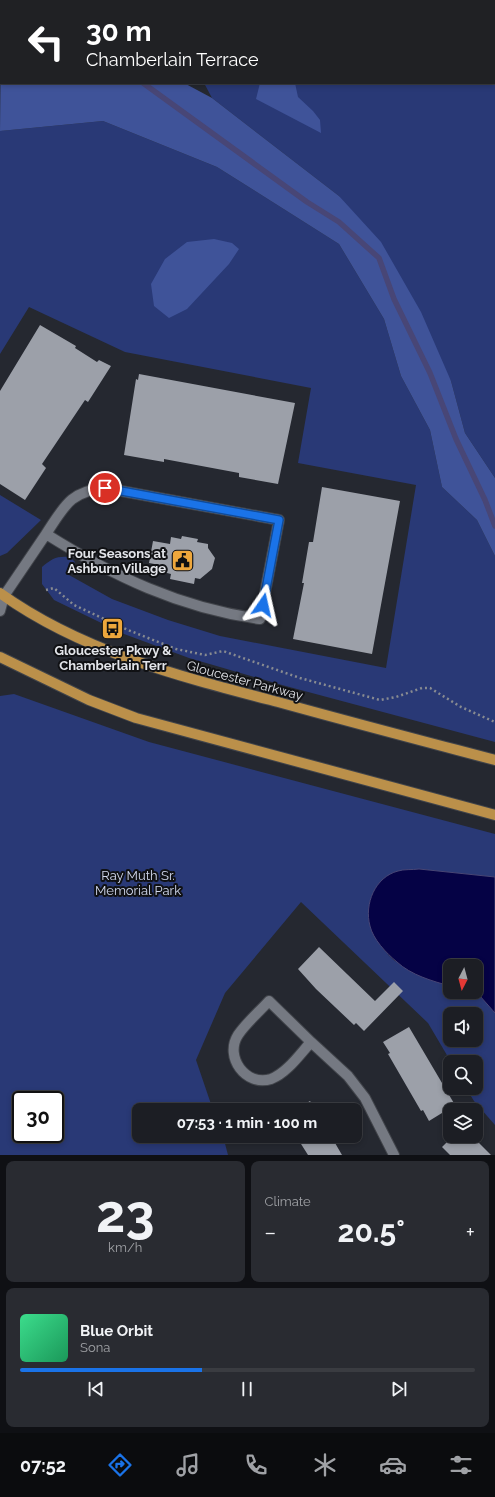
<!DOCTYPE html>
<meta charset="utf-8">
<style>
:root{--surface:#1c1e24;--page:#292b31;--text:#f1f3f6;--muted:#a0a2a6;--line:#3a3c41;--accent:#1a73e8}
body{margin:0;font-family:Raleway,sans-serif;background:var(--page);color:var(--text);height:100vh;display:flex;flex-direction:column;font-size:15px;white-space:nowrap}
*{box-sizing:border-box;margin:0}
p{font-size:13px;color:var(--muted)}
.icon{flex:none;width:22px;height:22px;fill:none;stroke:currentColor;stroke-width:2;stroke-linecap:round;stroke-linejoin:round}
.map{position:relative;height:1155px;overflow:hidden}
.drawer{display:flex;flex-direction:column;gap:6px;padding:6px;background:#0f1014;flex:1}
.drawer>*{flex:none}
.top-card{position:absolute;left:0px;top:0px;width:495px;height:84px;box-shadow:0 2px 6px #0003,0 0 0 1px var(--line);background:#202124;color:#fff;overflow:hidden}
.needle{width:26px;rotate:186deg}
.fabs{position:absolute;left:443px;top:959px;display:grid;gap:8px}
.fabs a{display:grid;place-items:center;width:40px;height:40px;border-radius:8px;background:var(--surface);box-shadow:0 2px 6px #0003,0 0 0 1px var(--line);font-size:20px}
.speed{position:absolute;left:12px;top:1091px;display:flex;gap:8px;font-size:20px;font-weight:700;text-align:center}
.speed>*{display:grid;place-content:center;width:52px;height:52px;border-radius:50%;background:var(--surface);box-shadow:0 2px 6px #0003,0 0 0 1px var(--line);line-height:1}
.speed .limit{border:2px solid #111;border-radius:6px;background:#fff;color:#111}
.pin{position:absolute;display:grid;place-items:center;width:34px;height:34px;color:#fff;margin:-17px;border:2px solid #fff;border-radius:50%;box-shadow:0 1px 4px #0007}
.me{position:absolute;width:44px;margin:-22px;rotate:11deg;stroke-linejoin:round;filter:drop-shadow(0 0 3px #0008)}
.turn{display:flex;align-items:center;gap:14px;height:84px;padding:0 20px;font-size:18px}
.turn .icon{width:52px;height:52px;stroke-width:2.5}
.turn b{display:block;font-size:28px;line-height:34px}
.big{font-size:30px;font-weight:700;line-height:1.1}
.drawer .tile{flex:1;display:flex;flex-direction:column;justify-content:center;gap:6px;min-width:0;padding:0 14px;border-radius:8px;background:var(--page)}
.drawer .dial{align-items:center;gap:0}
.dial b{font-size:52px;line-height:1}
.song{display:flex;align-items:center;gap:12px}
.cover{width:48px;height:48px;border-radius:6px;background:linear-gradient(135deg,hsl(150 70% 55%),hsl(150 70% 35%))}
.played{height:4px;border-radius:2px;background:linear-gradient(90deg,var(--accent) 40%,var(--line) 40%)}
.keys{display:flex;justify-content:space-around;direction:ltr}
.heat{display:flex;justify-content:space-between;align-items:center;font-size:22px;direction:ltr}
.drawer .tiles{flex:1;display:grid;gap:6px;grid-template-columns:1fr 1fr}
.tile:last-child{grid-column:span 2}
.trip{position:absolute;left:132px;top:1103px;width:230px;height:40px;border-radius:8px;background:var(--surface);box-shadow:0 2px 6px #0003,0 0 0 1px var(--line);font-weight:700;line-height:40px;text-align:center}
.tab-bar{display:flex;height:64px;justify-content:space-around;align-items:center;background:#0b0c0e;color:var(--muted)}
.tab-bar .icon{width:28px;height:28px}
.tab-bar .on{color:var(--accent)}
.tab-bar b{font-size:18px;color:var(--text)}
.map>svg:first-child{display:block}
</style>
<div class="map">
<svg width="495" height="1155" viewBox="0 0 495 1155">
<rect width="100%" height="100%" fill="#252830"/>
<!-- green -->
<path fill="#293976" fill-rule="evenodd" d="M218,0H495V478L465,433L451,381L339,196L212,98L204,83H494V1H217Z
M103,121L217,167L339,244L384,319L401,376L430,430L442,487L477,520L495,556V742L282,685L189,658L124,634L54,600L42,584V567C53,558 56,556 70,557L75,562L69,575L112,599L168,620L220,636L386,668L416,485L298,463L311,388L125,352L29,307L0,354V131Z
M0,495L41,520L7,553L0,556Z
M14,694L149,742L495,834V877L419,869L370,926C377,939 385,955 398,963C412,972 434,981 450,986V992C475,992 479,992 495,1013V1125L474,1101L466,1088H476V1062H451L428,1023L301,902L225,993L196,1060L213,1110H139V1136H223L228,1155H0V696ZM450,1014H476V1040H450ZM21,1100H55V1134H21Z"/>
<!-- forest -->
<path fill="#3f5399" d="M1,29V83H184L212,98L339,196L381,242L421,312L451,381L465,433L495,478V556L477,520L442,487L430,430L401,376L384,319L339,244L217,167L103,121L0,131Z
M260,83H295L298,97L313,111L320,120L321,133L256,99Z
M214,239L232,243L239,249L229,264L187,309L169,318L154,306L151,284L165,259L187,242Z"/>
<!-- water -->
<path fill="#050245" stroke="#484676" d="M419,869L495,877V1013L480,996L470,992H476V966H450V986C432,981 411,975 397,962C386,953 373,939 370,926C364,904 375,877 398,871C404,869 412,870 419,869Z"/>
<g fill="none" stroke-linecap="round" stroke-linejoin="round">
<!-- stream -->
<path stroke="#484676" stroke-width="5.5" d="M22,0V1
M143,83L307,202L339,222L379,258L394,299L430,373L456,439L485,500L495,526"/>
</g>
<!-- building -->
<path fill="#9ca0a9" d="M40,325L76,346L75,348L97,362L99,360L111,366L88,402L85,400L42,464L46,468L25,500L0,484V391Z
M139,374L295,403L278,484L239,477V473L164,459V462L124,455L136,379L138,380Z
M322,487L400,501L372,654L293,639L304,583H302L309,542H313Z
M182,536L198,539L197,542L208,544V548L215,558L212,569L200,579L195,578L194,584L170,579L171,574L163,572L165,566L149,563L153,541L170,544L171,537L181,539Z
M319,947L375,1001L394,982L403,991L364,1031L356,1023L354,1025L316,989L298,969Z
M409,1027L455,1105L429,1121L423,1110L421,1111L388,1054L390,1053L383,1042Z
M310,1101L316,1110H295Z
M296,1136H331L342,1155H308Z
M453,1136H472L491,1155H450L442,1147Z"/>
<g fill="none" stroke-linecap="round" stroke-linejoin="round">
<defs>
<path id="minor" d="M105,488L279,520L260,619C180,608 113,576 46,534C64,507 70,491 105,488Z
M0,611L4,596L46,534
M269,1001L311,1042C300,1054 287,1073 271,1079C246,1087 224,1057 238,1035C246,1023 259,1012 269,1001Z
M311,1042L348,1076L365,1098L394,1155"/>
<path id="major" d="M0,593C82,652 182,677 278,702C350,722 423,741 495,760
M0,657L89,700L136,718L495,815"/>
</defs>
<!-- minor casing -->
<use href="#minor" stroke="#41444a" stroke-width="12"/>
<!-- major casing -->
<use href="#major" stroke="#41444a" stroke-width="12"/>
<!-- path -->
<path stroke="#888b91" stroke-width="2.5" stroke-dasharray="2 3" stroke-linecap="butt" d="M46,590L54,588L74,605L128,630L176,649L205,655L223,651L300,678L380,700L396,697L422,688H430L461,707L495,722"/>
<!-- minor -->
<use href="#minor" stroke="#757982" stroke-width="10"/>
<!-- major -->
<use href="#major" stroke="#bb904a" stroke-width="10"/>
</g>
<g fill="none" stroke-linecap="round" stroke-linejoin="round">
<defs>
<path id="route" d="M105,488L279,520L263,605"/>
</defs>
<!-- route casing -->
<use href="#route" stroke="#114b97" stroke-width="10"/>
<!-- route -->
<use href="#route" stroke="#1a73e8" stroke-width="7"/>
</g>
<!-- icons -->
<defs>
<symbol id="civic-square" viewBox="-11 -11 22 22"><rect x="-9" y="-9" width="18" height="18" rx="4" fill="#eea73c" stroke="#101114"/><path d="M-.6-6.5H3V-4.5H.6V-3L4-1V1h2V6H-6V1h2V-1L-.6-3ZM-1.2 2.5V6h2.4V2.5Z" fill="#111"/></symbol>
<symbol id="bus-square" viewBox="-11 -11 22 22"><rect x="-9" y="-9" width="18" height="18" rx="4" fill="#eea73c" stroke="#101114"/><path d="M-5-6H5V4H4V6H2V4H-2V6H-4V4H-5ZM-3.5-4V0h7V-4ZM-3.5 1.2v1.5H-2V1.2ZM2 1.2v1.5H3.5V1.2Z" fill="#111"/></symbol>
</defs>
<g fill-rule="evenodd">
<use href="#civic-square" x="170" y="548" width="25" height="25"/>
<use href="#bus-square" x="100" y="616" width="25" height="25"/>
</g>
<g text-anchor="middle" stroke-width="4" stroke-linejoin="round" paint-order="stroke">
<!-- poi labels -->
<g font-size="13" font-weight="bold" fill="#e3e5ea" stroke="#101114" text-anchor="end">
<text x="166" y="558">Four Seasons at<tspan x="166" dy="15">Ashburn Village</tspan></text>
<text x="113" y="655" text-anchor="middle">Gloucester Pkwy &amp;<tspan x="113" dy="15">Chamberlain Terr</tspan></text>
</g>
<!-- street labels -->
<g font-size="13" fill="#e3e5ea" stroke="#101114">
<text transform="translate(245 680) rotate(15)" y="5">Gloucester Parkway</text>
</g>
<!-- park labels -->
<g font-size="13" fill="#d1d8ed" stroke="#101114">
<text x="138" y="880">Ray Muth Sr.<tspan x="138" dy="15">Memorial Park</tspan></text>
</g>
</g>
</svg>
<div class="fabs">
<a><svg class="needle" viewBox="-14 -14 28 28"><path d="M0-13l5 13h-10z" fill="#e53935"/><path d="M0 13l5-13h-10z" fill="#a0a2a6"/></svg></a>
<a><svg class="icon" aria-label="sound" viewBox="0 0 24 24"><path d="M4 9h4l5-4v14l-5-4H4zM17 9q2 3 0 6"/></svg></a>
<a><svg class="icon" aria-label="search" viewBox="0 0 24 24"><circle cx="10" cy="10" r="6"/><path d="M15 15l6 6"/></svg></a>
<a><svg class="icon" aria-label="layers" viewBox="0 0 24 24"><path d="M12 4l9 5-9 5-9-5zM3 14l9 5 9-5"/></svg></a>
</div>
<div class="speed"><div class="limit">30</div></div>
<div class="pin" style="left:105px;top:488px;background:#d93025"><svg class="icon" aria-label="arrive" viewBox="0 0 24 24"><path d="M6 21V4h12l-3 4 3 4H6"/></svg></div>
<svg class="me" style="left:263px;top:605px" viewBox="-20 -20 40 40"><path d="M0-17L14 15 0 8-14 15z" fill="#1a73e8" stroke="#fff" stroke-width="4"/></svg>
<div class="trip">07:53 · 1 min · 100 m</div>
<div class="top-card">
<div class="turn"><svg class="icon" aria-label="left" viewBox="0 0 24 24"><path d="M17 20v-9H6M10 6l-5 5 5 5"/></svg><div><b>30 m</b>Chamberlain Terrace</div></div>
</div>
</div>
<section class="drawer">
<div class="tiles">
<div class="tile dial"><b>23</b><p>km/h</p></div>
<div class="tile"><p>Climate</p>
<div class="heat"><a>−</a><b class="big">20.5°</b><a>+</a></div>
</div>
<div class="tile">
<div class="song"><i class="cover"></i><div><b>Blue Orbit</b><p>Sona</p></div></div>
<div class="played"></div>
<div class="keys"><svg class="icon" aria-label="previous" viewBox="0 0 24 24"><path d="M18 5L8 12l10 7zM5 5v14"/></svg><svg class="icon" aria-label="pause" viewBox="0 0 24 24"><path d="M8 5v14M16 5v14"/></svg><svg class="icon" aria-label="next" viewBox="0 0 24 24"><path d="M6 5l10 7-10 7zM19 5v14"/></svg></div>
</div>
</div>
</section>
<nav class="tab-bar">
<b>07:52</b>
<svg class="icon on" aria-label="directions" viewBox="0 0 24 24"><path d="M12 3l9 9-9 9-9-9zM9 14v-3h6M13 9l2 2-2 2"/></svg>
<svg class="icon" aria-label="music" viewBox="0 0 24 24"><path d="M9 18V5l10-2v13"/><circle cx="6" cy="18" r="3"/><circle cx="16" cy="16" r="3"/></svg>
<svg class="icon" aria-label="phone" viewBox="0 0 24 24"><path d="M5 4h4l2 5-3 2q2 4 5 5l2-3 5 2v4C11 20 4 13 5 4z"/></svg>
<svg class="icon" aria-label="climate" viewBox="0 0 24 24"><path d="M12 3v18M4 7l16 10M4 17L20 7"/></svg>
<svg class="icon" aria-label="car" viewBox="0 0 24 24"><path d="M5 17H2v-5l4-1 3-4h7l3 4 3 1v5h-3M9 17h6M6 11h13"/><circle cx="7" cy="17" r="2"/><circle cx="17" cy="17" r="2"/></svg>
<svg class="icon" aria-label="filters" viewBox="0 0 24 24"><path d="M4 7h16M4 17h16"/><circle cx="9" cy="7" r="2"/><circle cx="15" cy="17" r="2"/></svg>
</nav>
